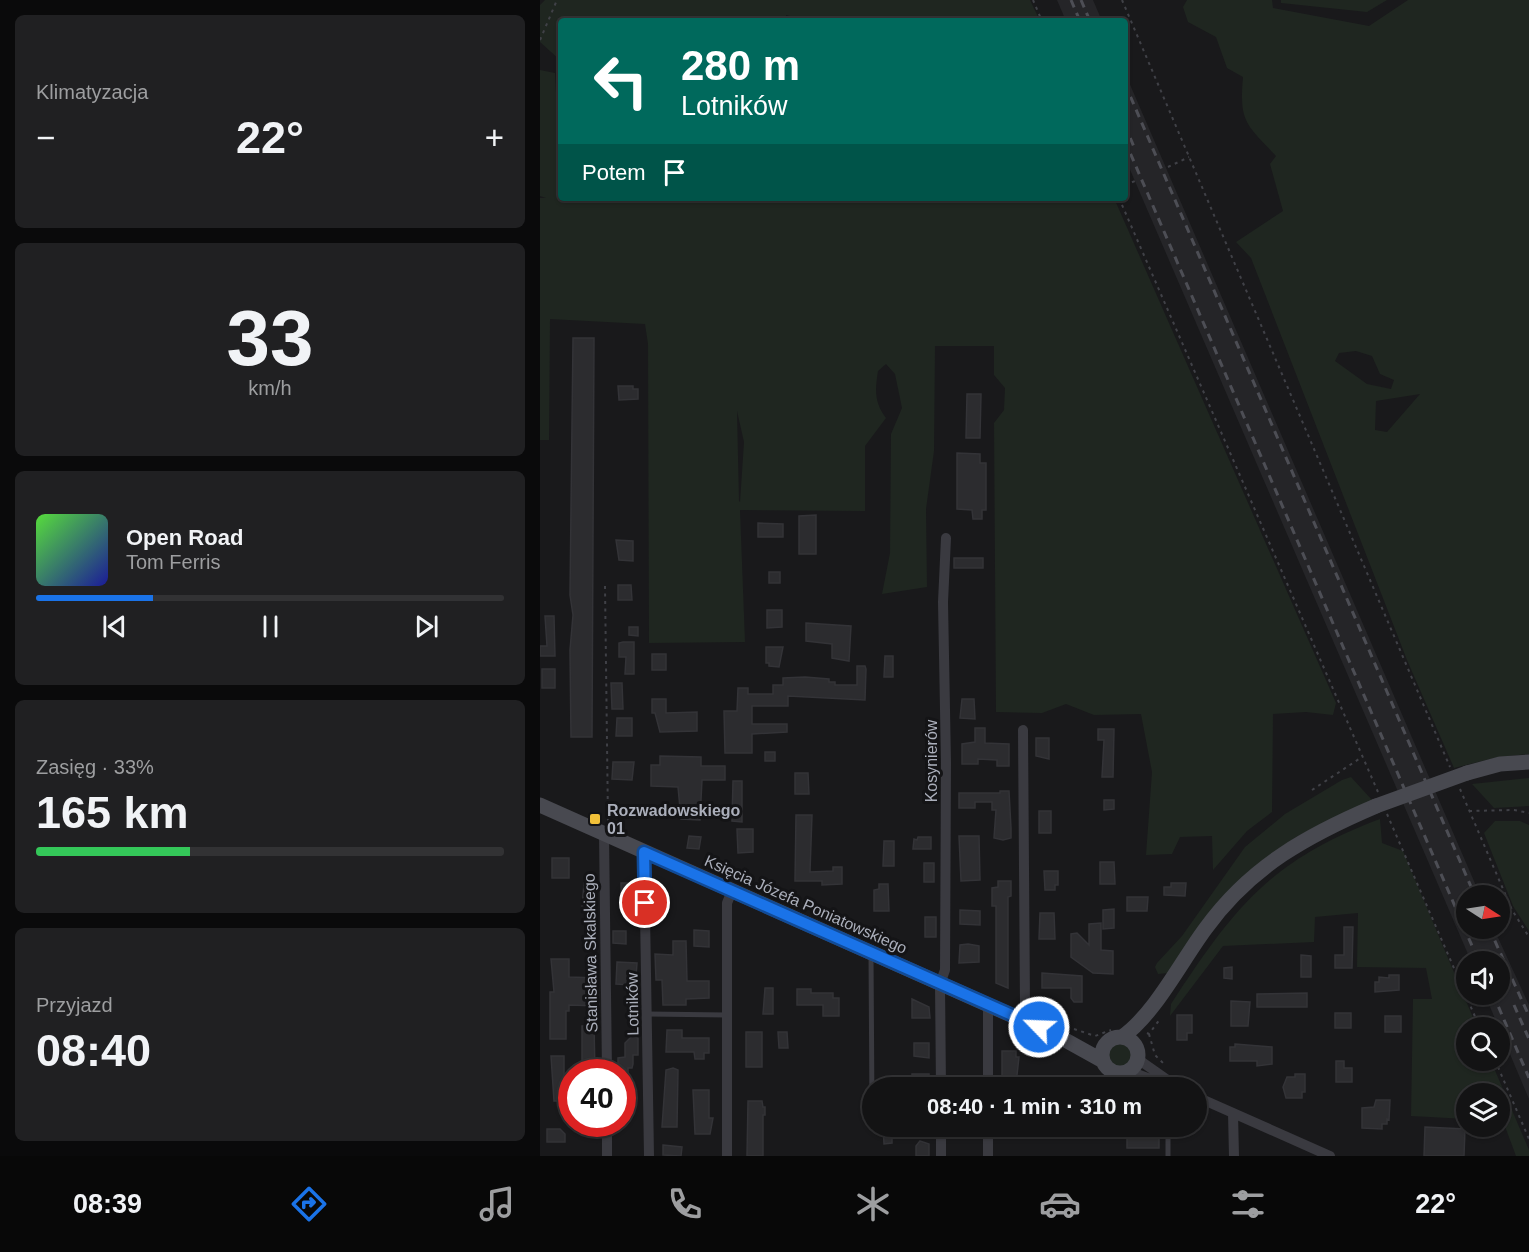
<!DOCTYPE html>
<html lang="pl">
<meta charset="utf-8">
<style>
:root{--surface:#131314;--page:#202022;--text:#f1f3f6;--muted:#9d9ea0;--line:#323234;--accent:#1a73e8}
body{margin:0;font-family:Helvetica,sans-serif;background:var(--page);color:var(--text);height:100vh;display:flex;flex-direction:column;font-size:22px;white-space:nowrap}
*{box-sizing:border-box;margin:0}
p{font-size:20px;color:var(--muted)}
.icon{flex:none;width:33px;height:33px;fill:none;stroke:currentColor;stroke-width:2;stroke-linecap:round;stroke-linejoin:round}
.map{position:relative;flex:1;overflow:hidden}
.sheet{display:flex;flex-direction:column;gap:15px;padding:15px;background:#0a0a0b;width:540px}
.sheet>*{flex:none}
.banner{position:absolute;left:18px;top:18px;width:570px;height:183px;border-radius:6px;box-shadow:0 2px 4px #0004,0 0 0 2px var(--line);background:#00695c;color:#fff;overflow:hidden}
.needle{width:39px;rotate:102deg}
.buttons{position:absolute;left:916px;top:885px;display:grid;gap:12px}
.buttons a{display:grid;place-items:center;width:54px;height:54px;border-radius:50%;background:var(--surface);box-shadow:0 2px 4px #0004,0 0 0 2px var(--line);font-size:30px}
.speed{position:absolute;left:18px;top:1059px;display:flex;gap:12px;font-size:30px;font-weight:700;text-align:center}
.speed>*{display:grid;place-content:center;width:78px;height:78px;border-radius:50%;background:var(--surface);box-shadow:0 2px 4px #0004,0 0 0 2px var(--line);line-height:1}
.speed .limit{border:9px solid #d22;background:#fff;color:#111}
.pin{position:absolute;display:grid;place-items:center;width:51px;height:51px;color:#fff;margin:-26px;border:3px solid #fff;border-radius:50%;box-shadow:0 2px 6px #0007}
.me{position:absolute;width:66px;margin:-33px;rotate:294deg;stroke-linejoin:round;filter:drop-shadow(0 0 4px #0008)}
.turn{display:flex;align-items:center;gap:21px;height:126px;padding:0 24px;font-size:27px}
.turn .icon{width:78px;height:78px;stroke-width:2.5}
.turn b{display:block;font-size:42px;line-height:51px}
.then{display:flex;align-items:center;height:57px;padding:0 24px;background:#0003;gap:12px;font-size:22px}
.big{font-size:45px;font-weight:600;line-height:1.1}
.sheet .widget{flex:1;display:flex;flex-direction:column;justify-content:center;gap:9px;min-width:0;padding:0 21px;border-radius:9px;background:var(--page)}
.sheet .dial{align-items:center;gap:0}
.dial b{font-size:78px;line-height:1}
.song{display:flex;align-items:center;gap:18px}
.cover{width:72px;height:72px;border-radius:9px;background:linear-gradient(135deg,hsl(110 70% 55%),hsl(240 70% 35%))}
.played{height:6px;border-radius:3px;background:linear-gradient(90deg,var(--accent) 25%,var(--line) 25%)}
.keys{display:flex;justify-content:space-around;direction:ltr}
.heat{display:flex;justify-content:space-between;align-items:center;font-size:33px;direction:ltr}
.charge{height:9px;border-radius:4px;background:linear-gradient(90deg,#34c759 33%,var(--line) 0)}
.trip{position:absolute;left:322px;top:1077px;width:345px;height:60px;border-radius:30px;background:var(--surface);box-shadow:0 2px 4px #0004,0 0 0 2px var(--line);font-weight:600;line-height:60px;text-align:center}
.tab-bar{display:flex;height:96px;justify-content:space-around;align-items:center;background:#080808;color:var(--muted)}
.tab-bar .icon{width:42px;height:42px}
.tab-bar .current{color:var(--accent)}
.tab-bar b{font-size:27px;color:var(--text)}
main{display:flex;flex:1;min-height:0}
.map>svg:first-child{display:block}
</style>
<main>
<section class="sheet">
<div class="widget"><p>Klimatyzacja</p>
<div class="heat"><a>−</a><b class="big">22°</b><a>+</a></div>
</div>
<div class="widget dial"><b>33</b><p>km/h</p></div>
<div class="widget">
<div class="song"><i class="cover"></i><div><b>Open Road</b><p>Tom Ferris</p></div></div>
<div class="played"></div>
<div class="keys"><svg class="icon" aria-label="previous" viewBox="0 0 24 24"><path d="M18 5L8 12l10 7zM5 5v14"/></svg><svg class="icon" aria-label="pause" viewBox="0 0 24 24"><path d="M8 5v14M16 5v14"/></svg><svg class="icon" aria-label="next" viewBox="0 0 24 24"><path d="M6 5l10 7-10 7zM19 5v14"/></svg></div>
</div>
<div class="widget"><p>Zasięg · 33%</p><b class="big">165 km</b><div class="charge"></div></div>
<div class="widget"><p>Przyjazd</p><b class="big">08:40</b></div>
</section>
<div class="map">
<svg width="989" height="1156" viewBox="0 0 989 1156">
<rect width="100%" height="100%" fill="#19191b"/>
<!-- built -->
<path fill="#252528" d="M517,0H553L562,21H526Z
M585,73L940,895L927,896V928L954,929L989,1005V1099L945,995L960,994V962L931,961L585,158Z"/>
<!-- green -->
<path fill="#1f2620" fill-rule="evenodd" d="M5,0H490L500,21H268L246,15L247,21H21V61L0,42V5Z
M647,0H732L733,8L829,26L868,0H989V754L958,757L914,768L867,660L711,258L696,242L743,211L730,164L736,156C706,124 699,122 703,77L687,68L676,37L648,22L643,7ZM816,351L832,356L840,374L854,380L851,389L827,384L795,361L799,353ZM880,394L847,432L835,430L836,401Z
M741,0H847L827,12L741,3Z
M0,70L15,73L19,150L21,129V198H574L796,703L793,715L766,712L733,714L732,812L707,831L673,870L672,836L640,837L632,854L606,855L612,772L601,714L554,715L526,704L502,713L456,712L454,423L464,410L465,388L454,375V346H395L394,451L386,509L387,587L342,594L350,553L351,434L362,408L355,374L346,364L338,371C335,390 334,402 346,418L325,446V511L200,510L205,642L109,643L108,344L105,324L10,319L9,440H0V198H6L0,196ZM197,411L204,442L200,502L199,501Z
M811,777L832,800L756,837L719,863L628,973L618,974L615,967L617,963L642,936L705,847L745,814L802,780Z
M989,778V806L954,808L932,784Z
M840,819L842,843L863,851L937,1027L927,1028V1060L951,1061L989,1150V1156H976L963,1121L960,1120V1094H927V1119L871,1116L873,999H892L886,968L817,967L818,913L775,917L774,942L683,946L630,1016L631,1004C693,909 730,860 840,819Z
M955,821H980L989,825V931L973,906L944,833Z
M569 1055a11 11 0 1 1 22 0a11 11 0 1 1-22 0Z"/>
<!-- building -->
<path fill="#2c2c2f" stroke="#333337" stroke-width="1.5" d="M33,338H54L52,737H31L30,650L33,615L30,595Z
M78,386H93V389H98V399L79,400Z
M427,394H441L440,438H426Z
M417,453L440,454V463H446V510H442V519H433L432,510L417,509Z
M276,515V554H259V516Z
M218,523L243,524V537H218Z
M76,540L93,541V561L79,560Z
M414,558H443V568H414Z
M229,572H240V583H229Z
M78,585H91L92,600H78Z
M227,610H242V627L227,628Z
M5,616H14L15,656H0V646H7Z
M266,623L311,626L309,661L292,658V644L266,641Z
M89,627H98V636L89,635Z
M83,642H94V674H85L86,657H79V643Z
M226,647H243L239,667L229,666V663H226Z
M112,654H126V670H112Z
M345,656H353V677H344Z
M317,666H325L326,669L325,700L248,696V706H212V724H247V732L212,734V753H185L184,711H197L198,688H208V694H233V685H243V678L265,677L289,679V682H295V685H317Z
M2,669H15V688H2Z
M71,683H82L83,709H72Z
M112,699H126V713L157,712V731L120,732L115,713H112Z
M422,699H434L435,719L420,718Z
M77,718H92V736H76Z
M435,728H445V743L469,744V766H457V760L438,759V764H422V744L435,742Z
M558,729H574L573,777H562L564,740H558Z
M496,738H509V759L496,756Z
M225,752H235V761H225Z
M120,756L161,757V766H185V780H162L160,820L141,819L138,787L111,786V765H120Z
M73,762H94L92,780L72,779Z
M255,773H268L269,794H255Z
M193,781H202V822L192,821Z
M460,791H469L471,828V838L463,840L454,838L456,810H452V802H435V808H419V793H460Z
M564,800H574V809L564,810Z
M499,811H511V833H499Z
M256,815H272L270,872L293,871V867H302V884L282,885V881H255Z
M197,829H213V852L198,853Z
M149,836L161,837L159,849L147,848Z
M419,836H439L440,880L421,881Z
M378,837H391V849H373L374,839L377,840Z
M344,841H354V866H343Z
M12,858H29V878H12Z
M560,862H574L575,884H560Z
M384,863H394V882H384Z
M504,871H518V885H515V890H505Z
M458,881H471V896L468,897V988L456,983V906H452V888L458,887Z
M44,883L53,884L54,908L42,909Z
M81,883H97L96,911H82Z
M631,883H646L645,896L624,895V887H631Z
M339,884H348L349,911H334V890L339,889Z
M587,897H608L607,911H587Z
M574,909V928L563,929V910Z
M420,910L440,911V925L420,924Z
M500,913H514L515,939H499Z
M385,917H396V937H385Z
M561,923V950L573,951V974L553,973L531,957V934L537,933L549,945V924Z
M804,927H813L812,968H795V955H804Z
M154,930L169,931V947L154,946Z
M73,931H86V944L73,943Z
M133,941H146L147,981H169V998L146,999V1005H123L122,980H116L115,954L133,955Z
M428,944L439,946V962L419,963L420,945Z
M761,955L771,956V977H761Z
M11,959H29V977L58,978L59,1006L29,1005V1011H26V1039H10V992H14Z
M77,962L97,963L96,977H91V985L76,984Z
M692,967V979L684,978V968Z
M502,973L542,976V1002H534L531,998V988H502Z
M849,975H859V990L835,992V982H839V977L849,978Z
M225,988H233V1014H223Z
M257,989H271V993H293V998H299V1016H283V1005H257Z
M767,993V1007H717V994Z
M372,999L389,1007L390,1018H372Z
M691,1001L710,1002L708,1026H691Z
M795,1013H811V1028H795Z
M637,1015H652V1033H647V1040H637Z
M845,1016H861V1032H845Z
M42,1026H54L55,1072H42Z
M127,1030H142V1038H169V1053H164V1059H155L154,1052H126Z
M206,1032H222V1067H206Z
M238,1032H247L248,1048H239Z
M92,1036L98,1038V1055H93V1064L92,1068H88V1072H78V1058L85,1057V1043Z
M374,1043H389V1058L374,1056Z
M695,1044L732,1047V1064L717,1066V1061H690V1047H695Z
M462,1051H476V1057H479L476,1084L462,1085Z
M11,1056H24V1088H31L32,1096H23V1101H14Z
M796,1061H804V1068H812V1082H796Z
M133,1068L138,1070L137,1127H122L126,1070Z
M372,1074H389V1086L372,1088Z
M755,1074H765V1092H762V1098H746L743,1087L747,1077H755Z
M413,1077H438V1088H413Z
M153,1090H169V1118H173L170,1134H155Z
M82,1091H93V1107H82Z
M836,1100H850L849,1120L847,1119V1124H842V1129L822,1128V1108L834,1107Z
M208,1101H222L223,1107H225V1115H223V1156H207Z
M343,1126H352V1143L344,1144Z
M607,1126H619V1148H587V1134H597V1128Z
M885,1127L925,1129L924,1156H884Z
M7,1129H20L25,1134V1142H7Z
M380,1141L389,1144V1156H376V1146Z
M123,1145L142,1147L141,1156L123,1155Z"/>
<g fill="none" stroke-linecap="round" stroke-linejoin="round">
<!-- path -->
<path stroke="#404147" stroke-width="2" stroke-dasharray="3 4.5" stroke-linecap="butt" d="M493,0L502,21
M582,0L910,767
M0,40L17,0
M628,167L649,157
M585,185L595,181
M579,198L838,792
M65,586L68,821
M920,789L972,910L989,937
M772,790L822,757
M929,811L974,810L989,813
M847,814L940,1028
M534,1029L555,1036L571,1030
M607,1033L609,1034L620,1019
M609,1034L615,1055L623,1063
M955,1060L989,1139
M564,1073L574,1080H586"/>
<!-- lane -->
<path stroke="#3a3a40" stroke-width="5" d="M331,954L332,1111
M108,1014L187,1015
M628,1156V1126"/>
<!-- street -->
<path stroke="#3a3a40" stroke-width="10" d="M64,834L67,1072
M104,852L109,1156
M448,1005V1088
M480,1019L485,1007L483,730
M598,1056L602,1062L639,1088
M589,1071L631,1087
M401,1088L400,984L405,970L406,763L403,602L406,538
M657,1097L790,1156
M693,1113L694,1156
M67,1124V1156
M401,1126V1156
M187,1156V903L192,891
M448,1156V1126"/>
<!-- secondary -->
<path stroke="#484950" stroke-width="15" d="M927,773L960,764L989,762
M0,805L518,1036L563,1061
M562 1055a18 18 0 1 1 36 0a18 18 0 1 1-36 0Z
M582,1037C615,1014 642,960 666,928C711,866 768,835 836,806"/>
<!-- rail -->
<path stroke="#4d4e55" stroke-width="3" stroke-dasharray="8 6" stroke-linecap="butt" d="M531,0L540,21
M541,0L550,21
M585,84L935,896
M585,125L594,147
M585,141L939,962
M949,928L989,1016
M953,994L989,1078
M974,1005L989,1039"/>
<!-- secondary-bridge -->
<path stroke="#484950" stroke-width="15" d="M836,806L927,773"/>
</g>
<g fill="none" stroke-linecap="round" stroke-linejoin="round">
<defs>
<path id="route" d="M105,903L104,852L499,1027"/>
</defs>
<!-- route casing -->
<use href="#route" stroke="#114b97" stroke-width="15"/>
<!-- route -->
<use href="#route" stroke="#1a73e8" stroke-width="10"/>
</g>
<!-- markers -->
<rect fill="#f2c139" stroke="#141416" stroke-width="2" x="49" y="813" width="12" height="12" rx="3"/>
<g text-anchor="middle" stroke-width="6" stroke-linejoin="round" paint-order="stroke">
<!-- street labels -->
<g font-size="16" fill="#abafbb" stroke="#141416">
<text transform="translate(391 761) rotate(-90)" y="6">Kosynierów</text>
<text transform="translate(266 904) rotate(24)" y="6">Księcia Józefa Poniatowskiego</text>
<text transform="translate(50 953) rotate(-91)" y="6">Stanisława Skalskiego</text>
<text transform="translate(92 1004) rotate(-91)" y="6">Lotników</text>
</g>
<!-- poi labels -->
<g font-size="16" font-weight="bold" fill="#abafbb" stroke="#141416" text-anchor="start">
<text x="67" y="816">Rozwadowskiego<tspan x="67" dy="18">01</tspan></text>
</g>
</g>
</svg>
<div class="buttons">
<a><svg class="needle" viewBox="-14 -14 28 28"><path d="M0-13l5 13h-10z" fill="#e53935"/><path d="M0 13l5-13h-10z" fill="#9d9ea0"/></svg></a>
<a><svg class="icon" aria-label="sound" viewBox="0 0 24 24"><path d="M4 9h4l5-4v14l-5-4H4zM17 9q2 3 0 6"/></svg></a>
<a><svg class="icon" aria-label="search" viewBox="0 0 24 24"><circle cx="10" cy="10" r="6"/><path d="M15 15l6 6"/></svg></a>
<a><svg class="icon" aria-label="layers" viewBox="0 0 24 24"><path d="M12 4l9 5-9 5-9-5zM3 14l9 5 9-5"/></svg></a>
</div>
<div class="speed"><div class="limit">40</div></div>
<div class="pin" style="left:105px;top:903px;background:#d93025"><svg class="icon" aria-label="arrive" viewBox="0 0 24 24"><path d="M6 21V4h12l-3 4 3 4H6"/></svg></div>
<svg class="me" style="left:499px;top:1027px" viewBox="-20 -20 40 40"><circle r="17" fill="#1a73e8" stroke="#fff" stroke-width="3"/><path d="M0-11L8 9 0 5-8 9z" fill="#fff"/></svg>
<div class="trip">08:40 · 1 min · 310 m</div>
<div class="banner">
<div class="turn"><svg class="icon" aria-label="left" viewBox="0 0 24 24"><path d="M17 20v-9H6M10 6l-5 5 5 5"/></svg><div><b>280 m</b>Lotników</div></div>
<div class="then">Potem<svg class="icon" aria-label="arrive" viewBox="0 0 24 24"><path d="M6 21V4h12l-3 4 3 4H6"/></svg></div>
</div>
</div>
</main>
<nav class="tab-bar">
<b>08:39</b>
<svg class="icon current" aria-label="directions" viewBox="0 0 24 24"><path d="M12 3l9 9-9 9-9-9zM9 14v-3h6M13 9l2 2-2 2"/></svg>
<svg class="icon" aria-label="music" viewBox="0 0 24 24"><path d="M9 18V5l10-2v13"/><circle cx="6" cy="18" r="3"/><circle cx="16" cy="16" r="3"/></svg>
<svg class="icon" aria-label="phone" viewBox="0 0 24 24"><path d="M5 4h4l2 5-3 2q2 4 5 5l2-3 5 2v4C11 20 4 13 5 4z"/></svg>
<svg class="icon" aria-label="climate" viewBox="0 0 24 24"><path d="M12 3v18M4 7l16 10M4 17L20 7"/></svg>
<svg class="icon" aria-label="car" viewBox="0 0 24 24"><path d="M5 17H2v-5l4-1 3-4h7l3 4 3 1v5h-3M9 17h6M6 11h13"/><circle cx="7" cy="17" r="2"/><circle cx="17" cy="17" r="2"/></svg>
<svg class="icon" aria-label="filters" viewBox="0 0 24 24"><path d="M4 7h16M4 17h16"/><circle cx="9" cy="7" r="2"/><circle cx="15" cy="17" r="2"/></svg>
<b>22°</b>
</nav>
